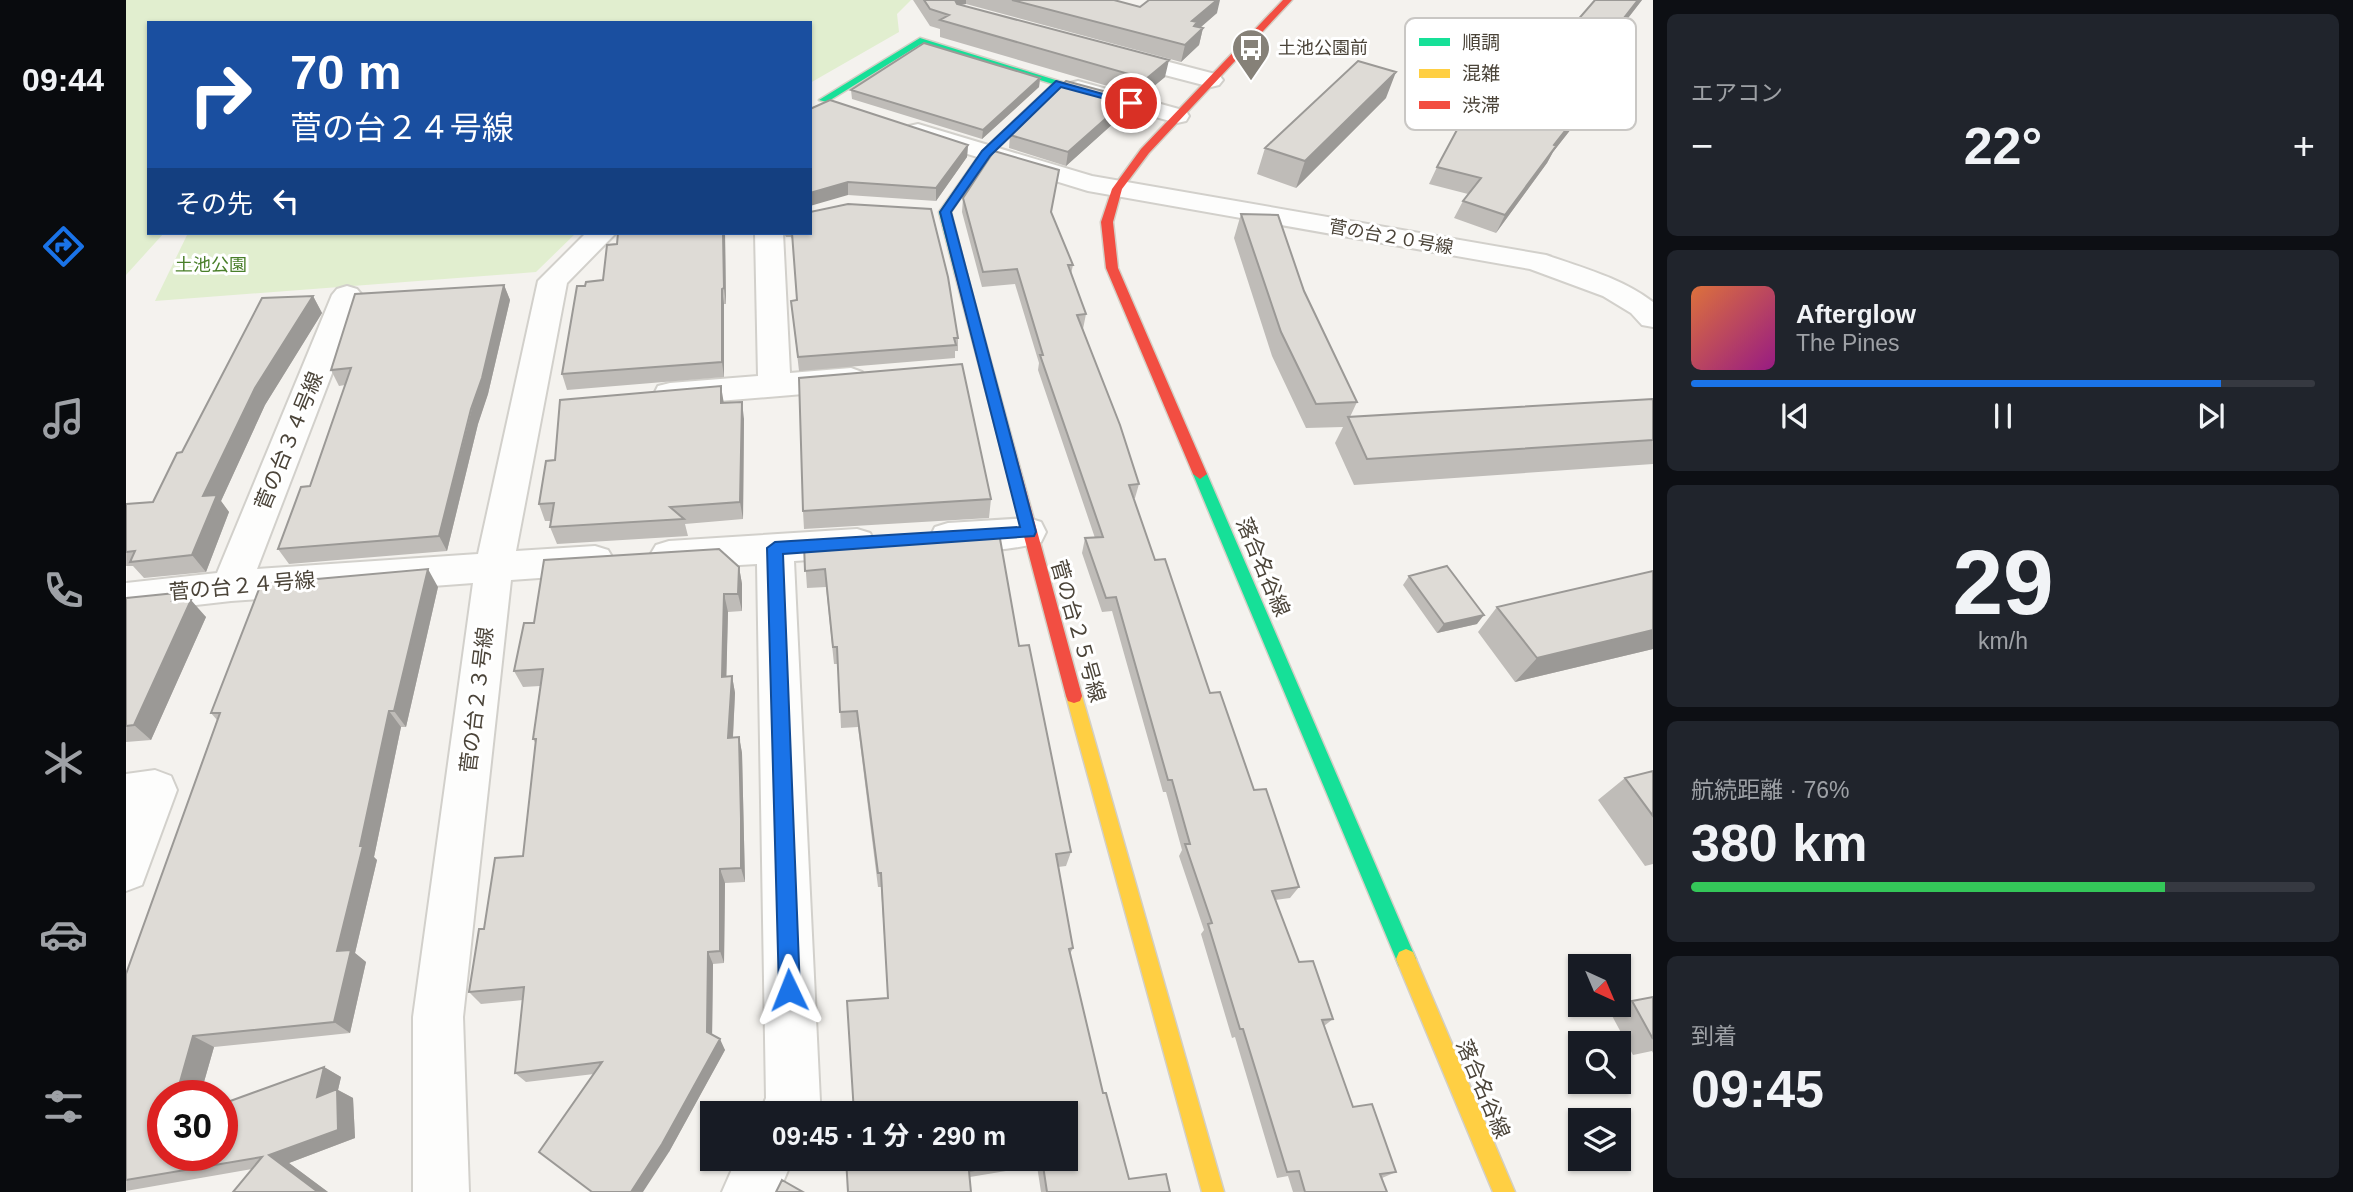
<!DOCTYPE html>
<html lang="ja">
<meta charset="utf-8">
<style>
:root{--surface:#171b24;--page:#20242c;--text:#f1f3f6;--muted:#9ea1a6;--line:#363941;--accent:#1a73e8}
body{margin:0;font-family:Arial,"Noto Sans JP",sans-serif;background:var(--page);color:var(--text);height:100vh;display:flex;flex-direction:column;font-size:26px;white-space:nowrap}
*{box-sizing:border-box;margin:0}
p{font-size:23px;color:var(--muted)}
.icon{flex:none;width:38px;height:38px;fill:none;stroke:currentColor;stroke-width:2;stroke-linecap:round;stroke-linejoin:round}
.map{position:relative;flex:1;overflow:hidden}
.drawer{display:flex;flex-direction:column;gap:14px;padding:14px;background:#0d0f14;width:700px}
.drawer>*{flex:none}
.banner{position:absolute;left:21px;top:21px;width:665px;height:214px;border-radius:0px;box-shadow:0 2px 5px #0004;background:#1a4fa0;color:#fff;overflow:hidden}
.needle{width:46px;rotate:136deg}
.fabs{position:absolute;left:1442px;top:954px;display:grid;gap:14px}
.fabs a{display:grid;place-items:center;width:63px;height:63px;border-radius:0px;background:var(--surface);box-shadow:0 2px 5px #0004;font-size:35px}
.speed{position:absolute;left:21px;top:1080px;display:flex;gap:14px;font-size:35px;font-weight:700;text-align:center}
.speed>*{display:grid;place-content:center;width:91px;height:91px;border-radius:50%;background:var(--surface);box-shadow:0 2px 5px #0004;line-height:1}
.speed .limit{border:10px solid #d22;background:#fff;color:#111}
.pin{position:absolute;display:grid;place-items:center;width:60px;height:60px;color:#fff;margin:-30px;border:4px solid #fff;border-radius:50%;box-shadow:0 2px 7px #0007}
.me{position:absolute;width:77px;margin:-38px;rotate:358deg;stroke-linejoin:round;filter:drop-shadow(0 0 5px #0008)}
.turn{display:flex;align-items:center;gap:24px;height:147px;padding:0 28px;font-size:32px}
.turn .icon{width:91px;height:91px;stroke-width:2.5}
.turn b{display:block;font-size:49px;line-height:60px}
.then{display:flex;align-items:center;height:66px;padding:0 28px;background:#0003;gap:14px;font-size:26px}
.big{font-size:52px;font-weight:700;line-height:1.1}
.drawer .card{flex:1;display:flex;flex-direction:column;justify-content:center;gap:10px;min-width:0;padding:0 24px;border-radius:10px;background:var(--page)}
.drawer .dial{align-items:center;gap:0}
.dial b{font-size:91px;line-height:1}
.song{display:flex;align-items:center;gap:21px}
.cover{width:84px;height:84px;border-radius:10px;background:linear-gradient(135deg,hsl(20 70% 55%),hsl(310 70% 35%))}
.played{height:7px;border-radius:4px;background:linear-gradient(90deg,var(--accent) 85%,var(--line) 85%)}
.keys{display:flex;justify-content:space-around;direction:ltr}
.heat{display:flex;justify-content:space-between;align-items:center;font-size:38px;direction:ltr}
.charge{height:10px;border-radius:5px;background:linear-gradient(90deg,#34c759 76%,var(--line) 0)}
.trip{position:absolute;left:574px;top:1101px;width:378px;height:70px;border-radius:0px;background:var(--surface);box-shadow:0 2px 5px #0004;font-weight:700;line-height:70px;text-align:center}
main{display:flex;flex:1;min-height:0}
.tabs{display:flex;flex-direction:column;width:126px;justify-content:space-around;align-items:center;background:#090b0e;color:var(--muted)}
.tabs .icon{width:49px;height:49px}
.tabs .selected{color:var(--accent)}
.tabs b{font-size:32px;color:var(--text)}
.map>svg:first-child{display:block}
</style>
<main>
<nav class="tabs">
<b>09:44</b>
<svg class="icon selected" aria-label="directions" viewBox="0 0 24 24"><path d="M12 3l9 9-9 9-9-9zM9 14v-3h6M13 9l2 2-2 2"/></svg>
<svg class="icon" aria-label="music" viewBox="0 0 24 24"><path d="M9 18V5l10-2v13"/><circle cx="6" cy="18" r="3"/><circle cx="16" cy="16" r="3"/></svg>
<svg class="icon" aria-label="phone" viewBox="0 0 24 24"><path d="M5 4h4l2 5-3 2q2 4 5 5l2-3 5 2v4C11 20 4 13 5 4z"/></svg>
<svg class="icon" aria-label="climate" viewBox="0 0 24 24"><path d="M12 3v18M4 7l16 10M4 17L20 7"/></svg>
<svg class="icon" aria-label="car" viewBox="0 0 24 24"><path d="M5 17H2v-5l4-1 3-4h7l3 4 3 1v5h-3M9 17h6M6 11h13"/><circle cx="7" cy="17" r="2"/><circle cx="17" cy="17" r="2"/></svg>
<svg class="icon" aria-label="filters" viewBox="0 0 24 24"><path d="M4 7h16M4 17h16"/><circle cx="9" cy="7" r="2"/><circle cx="15" cy="17" r="2"/></svg>
</nav>
<div class="map">
<svg width="1527" height="1192" viewBox="0 0 1527 1192">
<rect width="100%" height="100%" fill="#f4f2ee"/>
<!-- green -->
<path fill="#e1eecf" d="M0,0H785L771,14L773,32L684,83V23H23V233H38L0,275Z
M1362,67L1404,78L1358,130L1319,119Z
M62,233H450L410,272L29,301Z"/>
<g fill="none" stroke-linecap="round" stroke-linejoin="round">
<defs>
<path id="street" d="M989,48L1093,75L1097,80L1093,85L1085,87L981,60L978,55L981,50Z
M952,81L1060,111L1063,116L1060,121L1051,123L944,93L940,88L944,83Z
M792,124L966,176L1420,255C1457,268 1495,278 1527,302V327L1516,325L1505,313L1477,296L1404,269L962,191L783,136L780,131L783,126Z
M460,233H490L441,283L390,551L469,546L482,550L488,560L482,570L469,574L385,580L337,1017L343,1192H287V1017L347,583L105,601L0,613V583L91,573L206,295L211,289L221,286L231,289L236,295L131,569L352,554L412,281Z
M629,233H657L664,373L725,368L736,372L741,379L736,386L725,390L544,405L532,402L528,394L532,386L544,383L632,376Z
M902,518L915,522L920,532L915,542C889,550 834,555 809,547L804,537L809,527L822,523Z
M731,529L744,533L749,543L744,553L731,557L668,561L694,1101L689,1113H634L640,1098L631,564L543,569L530,565L524,555L530,545L543,541Z
M29,770L45,776L51,790L16,885L0,891V774Z
M611,1158H667L653,1192H596Z"/>
<path id="fast" d="M794,38L939,83L864,155L825,212L841,274L835,278L829,274L813,212L856,151L927,84L795,44L701,102L693,100Z
M1074,469L1081,474L1287,952L1290,959L1287,966L1280,969L1273,966L1067,474Z"/>
<path id="slow" d="M948,689L954,691L956,696L1098,1192H1076L940,696L942,691Z
M1280,949L1287,952L1389,1192H1367L1270,959L1273,952Z"/>
<path id="jam" d="M1157,0H1166L1023,153L996,189L987,222L992,268L1081,474L1074,479L1067,474L980,268L975,222L986,189L1015,149Z
M835,270L841,274L956,696L954,701L948,703L942,701L940,696L829,274Z"/>
</defs>
<!-- street casing -->
<use href="#street" stroke="#d2d0cb" stroke-width="4"/>
<!-- fast casing -->
<use href="#fast" stroke="#d3cfc5" stroke-width="3"/>
<!-- slow casing -->
<use href="#slow" stroke="#d3cfc5" stroke-width="3"/>
<!-- jam casing -->
<use href="#jam" stroke="#d3cfc5" stroke-width="3"/>
<!-- street -->
<use href="#street" fill="#fdfdfc" fill-rule="evenodd"/>
<!-- fast -->
<use href="#fast" fill="#16e098" fill-rule="evenodd"/>
<!-- slow -->
<use href="#slow" fill="#ffcf43" fill-rule="evenodd"/>
<!-- jam -->
<use href="#jam" fill="#f24e42" fill-rule="evenodd"/>
</g>
<!-- wall -->
<path fill="#bfbcb8" d="M787,0H988L1014,7L1091,13L1074,28H1077L1073,45L1055,62L840,4L835,5L1039,77L1016,96L814,37V29L804,26Z
M1469,0H1516L1463,69L1474,92L1427,152L1421,163L1370,233L1328,218L1337,201L1342,194L1303,184L1311,167L1392,129L1430,83L1369,66L1377,50L1444,29Z
M914,78L913,87L856,139L726,99L725,90Z
M1003,98L1000,112L940,166L883,148L884,135Z
M1260,98L1170,188L1131,174L1139,148Z
M684,109L842,145L841,157L810,201L722,195Z
M933,170L925,213L947,265L945,274L960,314L957,329L1013,484L1009,498L1007,499L1029,560L1084,693L1128,790L1173,887L1164,898L1149,900L1173,962L1207,1019L1198,1026L1227,1107L1270,1172L1256,1178L1261,1192H1167L1162,1176L1151,1178L1109,1037L1106,1038L1075,934L1078,930L1053,856L1056,850L1040,792H1037L986,611L976,612L956,553L959,538H969L912,370L913,363L889,284L856,287L836,212L837,198Z
M1115,214L1178,291L1231,402L1224,417L1527,399V464L1228,485L1209,443L1217,427L1180,428L1146,356L1108,238Z
M492,233H599L600,304H598V377L441,390L436,374L459,286L477,280L491,244Z
M658,233H684L832,338V351H829V358L673,371L665,301L671,300L667,240L665,237H660Z
M378,285L384,300L362,394L352,424L321,551L163,564L152,549L184,486L219,385L213,386L205,370Z
M187,296L196,313L139,405L95,501L103,512L80,572L18,578L7,566H0V504L27,502L56,452Z
M598,403L618,419L617,519L559,524L562,536L431,544L424,527L425,521H419L413,504L429,460Z
M865,499L863,518L678,529L677,511Z
M678,544L893,646L945,852L940,866L932,867L947,948L944,954L977,1093L1003,1179L1044,1192H915L911,1166L844,1177L762,998L755,887H752L732,727L715,728L712,664H708L700,587L681,588Z
M613,567L616,584V611L602,612L600,677L606,676L609,693L607,738L613,737L616,753L619,882L599,883L598,963L587,964L586,1035L599,1050L543,1152L468,1074L400,1082L389,1073L397,1000L355,1004L343,992L358,929L397,856L410,744L407,739L414,686L397,687L388,671L408,623Z
M1527,571V649L1389,682L1352,632L1371,607Z
M1283,576L1351,624L1311,633L1277,585Z
M312,587L280,727H275L248,857L251,860L229,953L240,962L224,1033L88,1047L74,1096H37V1155L198,1067L215,1077L212,1090L227,1098L229,1138L163,1163L202,1192H107L126,1169L0,1191V974L91,720L85,713Z
M50,593L57,601L80,617L25,740L0,742V598Z
M1527,771V864L1519,866L1472,800L1499,778Z
M1527,997V1053L1526,1051L1507,1055L1484,1012L1506,1001Z"/>
<!-- shaded-wall -->
<path fill="#9b9996" d="M826,0H840V4L831,5Z
M1091,0H1094L1091,13L1069,32L1077,28L1073,45L1055,62L1059,45L1066,21Z
M1512,0H1516L1450,85L1459,68Z
M1043,60L1039,77L1016,96L1020,79Z
M1270,72L1260,98L1170,188L1179,161Z
M1483,75L1474,92L1427,152L1421,163L1370,233L1379,215L1428,145Z
M914,78L913,87L856,139L857,130Z
M1003,98L1000,112L940,166L942,152Z
M842,145L841,157L810,201V188Z
M722,182V195L684,206V193Z
M597,233H599L600,304L598,288Z
M378,285L384,300L362,394L352,424L321,551L313,536Z
M596,289L598,304V377L596,362Z
M187,296L196,313L139,405L95,501L103,512L80,572L66,555L77,496L129,388Z
M595,386L598,404L595,403Z
M616,402L618,419L617,519L614,502Z
M613,567L616,584V611L612,594Z
M302,569L312,587L280,727L268,711Z
M50,593L62,607L65,600L80,617L25,740L8,725Z
M598,594L602,612L600,693L596,677Z
M1358,615L1351,624L1311,633L1318,624Z
M1527,630V649L1389,682L1411,658Z
M606,676L609,693L606,754L602,738Z
M263,711L275,727L248,857L251,860L229,953L240,962L224,1033L208,1022L211,951Z
M613,737L616,753L619,882L615,868Z
M594,869L599,883L598,963L594,951Z
M582,952L587,964L586,1042L581,1032Z
M67,1036L88,1047L74,1096H50Z
M594,1039L599,1050L543,1152L517,1192H505Z
M198,1067L215,1077L212,1090L227,1098L229,1138L163,1163L202,1192H192L143,1155L191,1097Z"/>
<!-- building -->
<path fill="#dedbd6" stroke="#9b9996" stroke-width="2" d="M798,0H829L831,4L1043,60L1020,79L814,20L823,15L804,9Z
M886,0H988L1014,7L1023,0H1091L1066,21L1071,22L1068,26L1077,28L1059,45Z
M1469,0H1512L1459,68L1483,75L1428,145L1430,146L1379,215L1337,201L1355,178L1311,167L1339,115L1392,129L1443,68L1377,50L1406,20L1444,29Z
M798,43L914,78L857,130L725,90Z
M1232,61L1270,72L1179,161L1139,148Z
M940,81L1003,98L942,152L884,135Z
M704,100L842,145L810,188L722,182L684,193V109Z
M868,151L933,170L925,212L947,265H942L960,314L951,315L994,425L1013,484L1003,485L1029,560L1039,559L1084,693L1094,692L1128,790L1140,789L1173,887L1146,891L1173,962L1187,961L1207,1019L1196,1020L1227,1107L1246,1104L1270,1172L1254,1174L1261,1192H1179L1173,1171L1161,1172L1117,1029H1114L1082,924L1086,923L1059,844H1064L1046,780H1042L990,597L980,598L959,538L977,537L914,355H917L891,269L857,272L837,198Z
M722,204L805,209L822,277L832,338H828L830,345L672,357L665,301L671,300L666,233H684V212Z
M1115,214L1152,215L1178,291L1231,402L1190,404L1155,332Z
M492,233H597L598,288L596,289V362L436,374L451,286H459L460,282L477,280L481,245L491,244Z
M378,285L356,378L345,409L313,536L152,549L175,487L184,486L225,368L205,370L229,294Z
M187,296L129,388L77,496L91,495L66,555L4,562L9,551L0,552V504L27,502L51,453L56,452L136,298Z
M836,364L865,499L677,511L673,378Z
M595,386V403L616,402L614,502L544,507L558,519L424,527L428,503L413,504L420,461L429,460L434,400Z
M1527,399V440L1241,459L1222,417Z
M873,533L893,646L903,645L945,852L930,854L947,948L943,949L977,1093H980L1003,1179L1040,1174L1044,1192H921L916,1159L843,1171L845,1192H722L720,1158H940V1113H728L721,1001L762,998L755,873H752L731,711L714,712L711,647H707L699,569L679,571L678,544Z
M593,549L613,567L612,594H598L596,677L606,676L602,738L613,737L615,818V868L594,869V951L582,952L581,1032L594,1039L536,1144L505,1192H466L413,1152L476,1062L389,1073L398,987L343,992L353,929H358L369,858L397,856L410,739H407L417,669L388,671L398,623H408L418,560Z
M1321,566L1358,615L1318,624L1283,576Z
M302,569L268,711H263L234,846H237L211,951L225,950L208,1022L67,1036L50,1096H37V1155H96V1104L198,1067L191,1097L211,1089L212,1130L143,1155L192,1192H107L136,1157L0,1180V974L94,713H85L135,584Z
M1527,571V630L1411,658L1371,607Z
M50,593L46,601L65,600L8,725L0,726V598Z
M1527,771V816L1499,778Z
M1527,997V1039L1506,1001Z
M656,1180L677,1192H650Z"/>
<!-- route -->
<path fill="#1a73e8" stroke="#114b97" stroke-width="2" d="M930,81L1010,103L1005,106L935,87L864,156L825,212L910,532L908,536L657,554L674,990L671,997L663,1001L656,997L653,990L641,548L649,542L894,527L814,212L856,151Z"/>
<!-- icons -->
<defs>
<symbol id="bus-pin" viewBox="-11 -11 22 30"><path d="M0 17L-7.5 6A9.5 9.5 0 1 1 7.5 6Z" fill="#868178" stroke="#fff"/><path d="M-5-6H5V4H4V6H2V4H-2V6H-4V4H-5ZM-3.5-4V0h7V-4ZM-3.5 1.2v1.5H-2V1.2ZM2 1.2v1.5H3.5V1.2Z" fill="#fff"/></symbol>
</defs>
<g fill-rule="evenodd">
<use href="#bus-pin" x="1103" y="26" width="44" height="60"/>
</g>
<g text-anchor="middle" stroke-width="6" stroke-linejoin="round" paint-order="stroke">
<!-- far-poi labels -->
<g font-size="18" fill="#4b4439" stroke="#fff" text-anchor="start">
<text x="1152" y="54">土池公園前</text>
</g>
<!-- far-street labels -->
<g font-size="18" fill="#4b4439" stroke="#fff">
<text transform="translate(1265 237) rotate(10)" y="6">菅の台２０号線</text>
</g>
<!-- far-park labels -->
<g font-size="18" fill="#4a7f2a" stroke="#fff">
<text x="85" y="271">土池公園</text>
</g>
<!-- street labels -->
<g font-size="21" fill="#4b4439" stroke="#fff">
<text transform="translate(163 441) rotate(-68)" y="7">菅の台３４号線</text>
<text transform="translate(1137 567) rotate(67)" y="7">落合名谷線</text>
<text transform="translate(116 586) rotate(-5)" y="7">菅の台２４号線</text>
<text transform="translate(952 631) rotate(74)" y="7">菅の台２５号線</text>
<text transform="translate(351 700) rotate(-83)" y="7">菅の台２３号線</text>
<text transform="translate(1357 1089) rotate(67)" y="7">落合名谷線</text>
</g>
</g>
<!-- legend -->
<rect x="1279" y="18" width="231" height="112" rx="10" fill="#fff" stroke="#c9c7c4" stroke-width="2"/>
<rect x="1293" y="38" width="31" height="8" fill="#16e098"/>
<rect x="1293" y="69" width="31" height="9" fill="#ffcf43"/>
<rect x="1293" y="101" width="31" height="8" fill="#f24e42"/>
<g font-size="19" fill="#4b4439">
<text x="1336" y="49">順調</text>
<text x="1336" y="80">混雑</text>
<text x="1336" y="112">渋滞</text>
</g>
</svg>
<div class="fabs">
<a><svg class="needle" viewBox="-14 -14 28 28"><path d="M0-13l5 13h-10z" fill="#e53935"/><path d="M0 13l5-13h-10z" fill="#9ea1a6"/></svg></a>
<a><svg class="icon" aria-label="search" viewBox="0 0 24 24"><circle cx="10" cy="10" r="6"/><path d="M15 15l6 6"/></svg></a>
<a><svg class="icon" aria-label="layers" viewBox="0 0 24 24"><path d="M12 4l9 5-9 5-9-5zM3 14l9 5 9-5"/></svg></a>
</div>
<div class="speed"><div class="limit">30</div></div>
<div class="pin" style="left:1005px;top:103px;background:#d93025"><svg class="icon" aria-label="arrive" viewBox="0 0 24 24"><path d="M6 21V4h12l-3 4 3 4H6"/></svg></div>
<svg class="me" style="left:663px;top:990px" viewBox="-20 -20 40 40"><path d="M0-17L14 15 0 8-14 15z" fill="#1a73e8" stroke="#fff" stroke-width="4"/></svg>
<div class="trip">09:45 · 1 分 · 290 m</div>
<div class="banner">
<div class="turn"><svg class="icon" aria-label="right" viewBox="0 0 24 24"><path d="M7 20v-9h11M14 6l5 5-5 5"/></svg><div><b>70 m</b>菅の台２４号線</div></div>
<div class="then">その先<svg class="icon" aria-label="left" viewBox="0 0 24 24"><path d="M17 20v-9H6M10 6l-5 5 5 5"/></svg></div>
</div>
</div>
<section class="drawer">
<div class="card"><p>エアコン</p>
<div class="heat"><a>−</a><b class="big">22°</b><a>+</a></div>
</div>
<div class="card">
<div class="song"><i class="cover"></i><div><b>Afterglow</b><p>The Pines</p></div></div>
<div class="played"></div>
<div class="keys"><svg class="icon" aria-label="previous" viewBox="0 0 24 24"><path d="M18 5L8 12l10 7zM5 5v14"/></svg><svg class="icon" aria-label="pause" viewBox="0 0 24 24"><path d="M8 5v14M16 5v14"/></svg><svg class="icon" aria-label="next" viewBox="0 0 24 24"><path d="M6 5l10 7-10 7zM19 5v14"/></svg></div>
</div>
<div class="card dial"><b>29</b><p>km/h</p></div>
<div class="card"><p>航続距離 · 76%</p><b class="big">380 km</b><div class="charge"></div></div>
<div class="card"><p>到着</p><b class="big">09:45</b></div>
</section>
</main>
